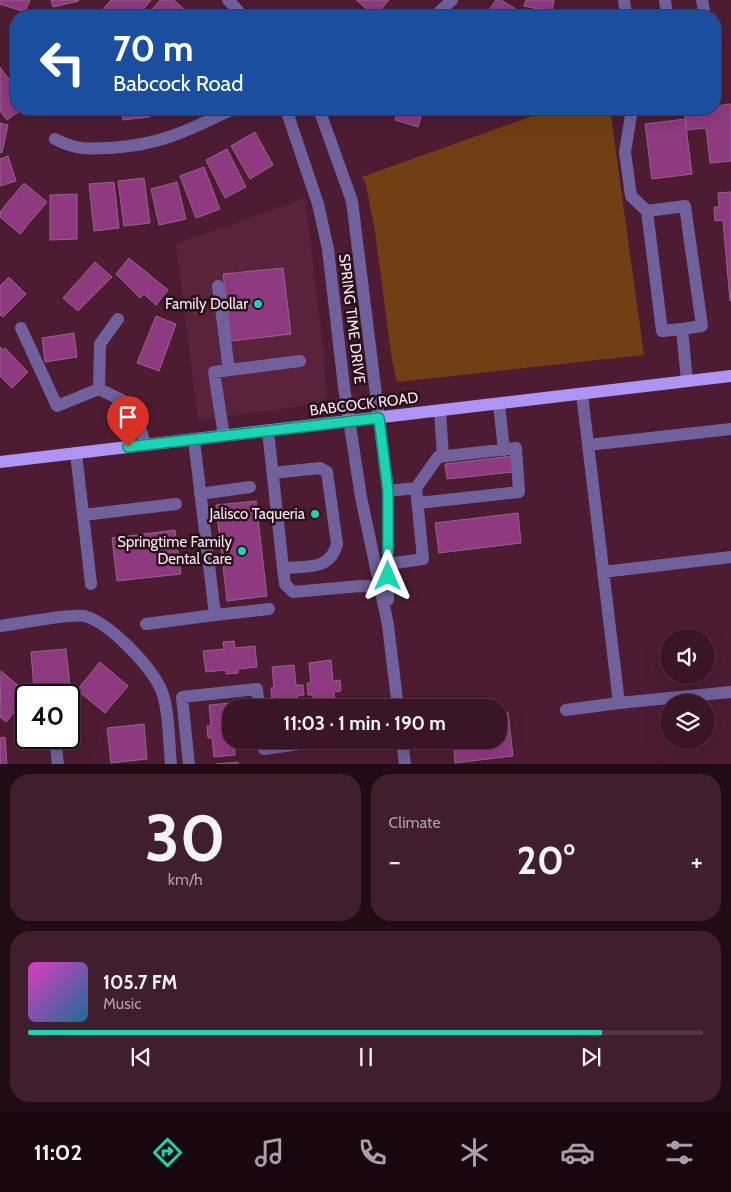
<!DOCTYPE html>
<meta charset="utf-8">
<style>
:root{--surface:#3a1526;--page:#411e2e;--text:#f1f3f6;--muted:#ab9fa7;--line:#543443;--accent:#19d5b2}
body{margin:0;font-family:Cabin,sans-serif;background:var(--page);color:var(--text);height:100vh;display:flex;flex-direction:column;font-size:19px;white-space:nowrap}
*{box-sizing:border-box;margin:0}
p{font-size:16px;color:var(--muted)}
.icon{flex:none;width:28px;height:28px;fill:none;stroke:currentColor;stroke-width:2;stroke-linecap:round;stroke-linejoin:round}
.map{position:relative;height:764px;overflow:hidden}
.side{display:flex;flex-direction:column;gap:10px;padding:10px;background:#200c15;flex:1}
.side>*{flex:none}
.top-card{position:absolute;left:10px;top:10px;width:711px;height:105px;border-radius:20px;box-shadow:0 5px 20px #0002,0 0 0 1px var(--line);background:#1a4fa0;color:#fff;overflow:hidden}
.controls{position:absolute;left:660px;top:629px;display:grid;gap:10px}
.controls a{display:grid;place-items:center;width:55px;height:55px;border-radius:50%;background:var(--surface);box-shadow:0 5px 20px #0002,0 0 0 1px var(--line);font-size:25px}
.speed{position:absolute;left:15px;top:684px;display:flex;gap:10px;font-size:25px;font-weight:700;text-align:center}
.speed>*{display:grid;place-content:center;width:65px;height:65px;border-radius:50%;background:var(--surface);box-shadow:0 5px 20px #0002,0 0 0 1px var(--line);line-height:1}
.speed .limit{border:2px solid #111;border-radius:8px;background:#fff;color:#111}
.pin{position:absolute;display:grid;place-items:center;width:42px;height:42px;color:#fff;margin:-51px -21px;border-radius:50% 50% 50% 0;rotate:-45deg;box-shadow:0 0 5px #0007}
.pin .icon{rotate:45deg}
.me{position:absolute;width:55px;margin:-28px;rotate:0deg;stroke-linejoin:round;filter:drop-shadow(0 0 4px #0008)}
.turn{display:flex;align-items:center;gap:18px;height:105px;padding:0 20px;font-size:22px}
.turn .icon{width:65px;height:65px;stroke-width:2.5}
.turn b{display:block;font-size:35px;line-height:42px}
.big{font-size:38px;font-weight:700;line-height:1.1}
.side .tile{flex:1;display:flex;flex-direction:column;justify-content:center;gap:8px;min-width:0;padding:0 18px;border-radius:20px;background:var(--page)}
.side .dial{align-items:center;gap:0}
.dial b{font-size:65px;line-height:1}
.song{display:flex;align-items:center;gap:15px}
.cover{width:60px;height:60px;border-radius:8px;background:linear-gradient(135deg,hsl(310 70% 55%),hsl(200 70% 35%))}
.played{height:5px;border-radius:2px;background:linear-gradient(90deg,var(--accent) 85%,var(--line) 85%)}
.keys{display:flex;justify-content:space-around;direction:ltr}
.heat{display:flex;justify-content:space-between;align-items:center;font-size:28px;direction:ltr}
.side .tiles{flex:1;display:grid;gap:10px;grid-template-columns:1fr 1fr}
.tile:last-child{grid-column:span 2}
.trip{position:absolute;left:222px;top:699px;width:285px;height:50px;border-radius:20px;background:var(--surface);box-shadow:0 5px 20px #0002,0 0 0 1px var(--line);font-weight:700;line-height:50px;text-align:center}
.menu{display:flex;height:80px;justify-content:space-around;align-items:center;background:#17080f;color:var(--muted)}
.menu .icon{width:35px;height:35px}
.menu .active{color:var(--accent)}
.menu b{font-size:22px;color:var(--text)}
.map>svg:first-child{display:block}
</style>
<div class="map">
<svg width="731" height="765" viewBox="0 0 731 765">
<rect width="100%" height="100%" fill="#4d1c32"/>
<!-- built -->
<path fill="#5b223b" d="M305,198L324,355L326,397L320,403L316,404L198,420L176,244Z"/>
<!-- green -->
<path fill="#723e13" d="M552,109H610L644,355L397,382L392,361L375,232L366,184L362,177Z"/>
<!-- building -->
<path fill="#8f3a80" stroke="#936489" d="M0,0H30L25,12L0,4Z
M51,0H78L79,1L53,7Z
M111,0H151L138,16H104L100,13Z
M160,0H174L185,10L180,16H146Z
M356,0H389L375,16Z
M496,0H501L527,16H485Z
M526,0H554L552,12L524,6Z
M0,67L16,89V109H22L7,120L0,111Z
M731,104V161L710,163L706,128L687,130L684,109H715V106Z
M91,109H118V111L92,114Z
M122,109H149L150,117L123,120Z
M398,109H423L418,127L395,120Z
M463,109H477L465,114Z
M685,119L692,174L652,179L645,124Z
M0,123L8,125L2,153L0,152Z
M255,132L273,165L250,179L231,146Z
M227,149L246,187L225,198L206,160Z
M8,156L16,181L0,186V159Z
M204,167L220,209L196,218L180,176Z
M144,178L150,223L124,226L118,181Z
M114,182L119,228L94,231L89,184Z
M177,182L186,219L159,225L151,189Z
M24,183L47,202L20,234L0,217V212Z
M731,192V301H730L723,220L715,221L714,207H719L718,193Z
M77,194V239L50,240V195Z
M129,258L168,290L156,305L144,294L140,298L116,274Z
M95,262L112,277L78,311L63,298Z
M283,268L291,334L231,341L223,274Z
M9,277L26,294L3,317L0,315V286Z
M156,316L176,324L159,371L137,363Z
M74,333L77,357L45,362L42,338Z
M0,347L3,350L5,348L28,372L12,388L0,376Z
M512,456L513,472L447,479L445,464Z
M256,501L267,596L227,601L216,505Z
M518,513L521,543L439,553L435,523Z
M175,530L181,574L117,581L112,538Z
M234,641L235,648L255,646L257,667L238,669V673L226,674V670L206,672L203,651L224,649L223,642Z
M66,649L70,686L34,689L31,652Z
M331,660L333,681L340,680L341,691L334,692L335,708H314L313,695H308L307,683H311L309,663Z
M100,662L128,686L105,713L77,690Z
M294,665L296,685H303L304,695L297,696L298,708H277L276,699H272L271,688L274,687L272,667Z
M1,671L30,695H26V699L6,722L0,717Z
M230,703L231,740H234L235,755L214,757L212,738H208L207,726H211L209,705Z
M508,712L513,756L455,763L453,740H499V713Z
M144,724L147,759L111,763L107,728Z
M5,737L7,765H0V738Z
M238,762V765H216V764Z"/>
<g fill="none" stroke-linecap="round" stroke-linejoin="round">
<!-- minor -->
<path stroke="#70619c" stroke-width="12" d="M228,0L243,16
M624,0L626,16
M665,0L667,16
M702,0L705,16
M435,16L452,0
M286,109L318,204L328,249L344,387L361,497L388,625L398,708
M319,109L352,201L388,491V600
M632,109L625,152L631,196L647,211L662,331L682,329L687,381
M55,139C76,150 88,149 111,148C163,144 187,131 233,109
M647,211L685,206L702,326L682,329
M218,286L229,370
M21,328L57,406L99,389L134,406L145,445
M99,389L100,344L118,319
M499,404L504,450
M440,411L443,456
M268,431L283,568C306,566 330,571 337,544L327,472L320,468L273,473
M224,436L214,372L300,361
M194,440L215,615L269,609
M588,445L731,429
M76,453L91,584
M388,491L416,488
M200,494L250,487
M83,515L176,504
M388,564L423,559L416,488L438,457L516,448L519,492L418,503
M283,568L285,584L293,592L360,586L388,587
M603,572L731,557
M146,624L215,615
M0,626C16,624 71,613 84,616C109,622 153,668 162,692C169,709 169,745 171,765
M619,703L731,692
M566,710L619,703L582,394
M55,738L58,765
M263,740L264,749L328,740
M402,740L405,765
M189,765L182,697L257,689L259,708"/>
<!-- major -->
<path stroke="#ae95f5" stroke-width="12" d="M0,462L731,376"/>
</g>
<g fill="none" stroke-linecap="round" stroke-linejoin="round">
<defs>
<path id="route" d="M128,447L379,418L388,491V576"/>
</defs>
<!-- route casing -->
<use href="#route" stroke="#108a74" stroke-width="12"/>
<!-- route -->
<use href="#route" stroke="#19d5b2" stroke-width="9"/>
</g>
<!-- markers -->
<g fill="#19d5b2" stroke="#261019" stroke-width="2">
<circle cx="258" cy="304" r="5"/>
<circle cx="315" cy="514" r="5"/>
<circle cx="242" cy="551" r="5"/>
</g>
<g text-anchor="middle" stroke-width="5" stroke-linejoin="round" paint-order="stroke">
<!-- poi labels -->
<g font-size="15" fill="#fce8ef" stroke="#261019" text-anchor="end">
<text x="248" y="309">Family Dollar</text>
<text x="305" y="519">Jalisco Taqueria</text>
<text x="232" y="547">Springtime Family<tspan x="232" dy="17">Dental Care</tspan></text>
</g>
<!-- street labels -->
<g font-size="15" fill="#fce8ef" stroke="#261019">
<text transform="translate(352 319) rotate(83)" y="5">SPRING TIME DRIVE</text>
<text transform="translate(364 404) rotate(-7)" y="5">BABCOCK ROAD</text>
</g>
</g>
</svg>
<div class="controls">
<a><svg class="icon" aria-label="sound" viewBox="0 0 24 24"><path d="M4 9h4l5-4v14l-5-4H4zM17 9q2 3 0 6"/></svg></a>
<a><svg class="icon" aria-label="layers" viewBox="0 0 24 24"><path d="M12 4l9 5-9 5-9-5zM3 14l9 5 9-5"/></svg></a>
</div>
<div class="speed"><div class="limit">40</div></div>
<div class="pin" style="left:128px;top:447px;background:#d93025"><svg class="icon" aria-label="arrive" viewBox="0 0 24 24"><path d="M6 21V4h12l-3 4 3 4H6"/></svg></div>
<svg class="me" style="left:388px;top:576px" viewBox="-20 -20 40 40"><path d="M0-17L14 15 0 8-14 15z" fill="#19d5b2" stroke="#fff" stroke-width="4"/></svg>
<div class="trip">11:03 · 1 min · 190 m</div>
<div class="top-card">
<div class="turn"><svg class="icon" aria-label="left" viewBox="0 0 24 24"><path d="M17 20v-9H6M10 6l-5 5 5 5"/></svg><div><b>70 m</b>Babcock Road</div></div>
</div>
</div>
<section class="side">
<div class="tiles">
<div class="tile dial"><b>30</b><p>km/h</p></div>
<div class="tile"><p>Climate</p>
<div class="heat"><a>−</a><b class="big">20°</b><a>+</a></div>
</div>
<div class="tile">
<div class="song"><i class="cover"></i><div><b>105.7 FM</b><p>Music</p></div></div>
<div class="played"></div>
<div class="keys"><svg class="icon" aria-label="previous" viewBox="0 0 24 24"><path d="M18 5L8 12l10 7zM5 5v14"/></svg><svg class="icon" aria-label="pause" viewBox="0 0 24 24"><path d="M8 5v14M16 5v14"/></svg><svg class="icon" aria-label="next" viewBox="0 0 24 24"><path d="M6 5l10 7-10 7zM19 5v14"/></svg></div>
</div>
</div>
</section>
<nav class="menu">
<b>11:02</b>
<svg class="icon active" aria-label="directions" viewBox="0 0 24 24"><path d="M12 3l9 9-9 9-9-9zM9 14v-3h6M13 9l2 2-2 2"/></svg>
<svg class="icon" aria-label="music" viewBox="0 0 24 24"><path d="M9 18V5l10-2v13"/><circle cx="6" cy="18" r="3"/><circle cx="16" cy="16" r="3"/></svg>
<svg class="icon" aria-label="phone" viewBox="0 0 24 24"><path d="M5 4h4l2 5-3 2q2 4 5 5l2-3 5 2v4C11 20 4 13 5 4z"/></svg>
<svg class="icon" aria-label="climate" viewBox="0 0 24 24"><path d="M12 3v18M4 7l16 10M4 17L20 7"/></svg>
<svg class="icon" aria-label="car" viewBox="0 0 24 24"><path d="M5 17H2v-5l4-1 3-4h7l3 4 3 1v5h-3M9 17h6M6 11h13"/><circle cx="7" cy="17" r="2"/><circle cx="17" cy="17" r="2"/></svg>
<svg class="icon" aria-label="filters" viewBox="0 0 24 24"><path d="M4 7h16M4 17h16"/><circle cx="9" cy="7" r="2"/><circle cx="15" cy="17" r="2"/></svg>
</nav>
